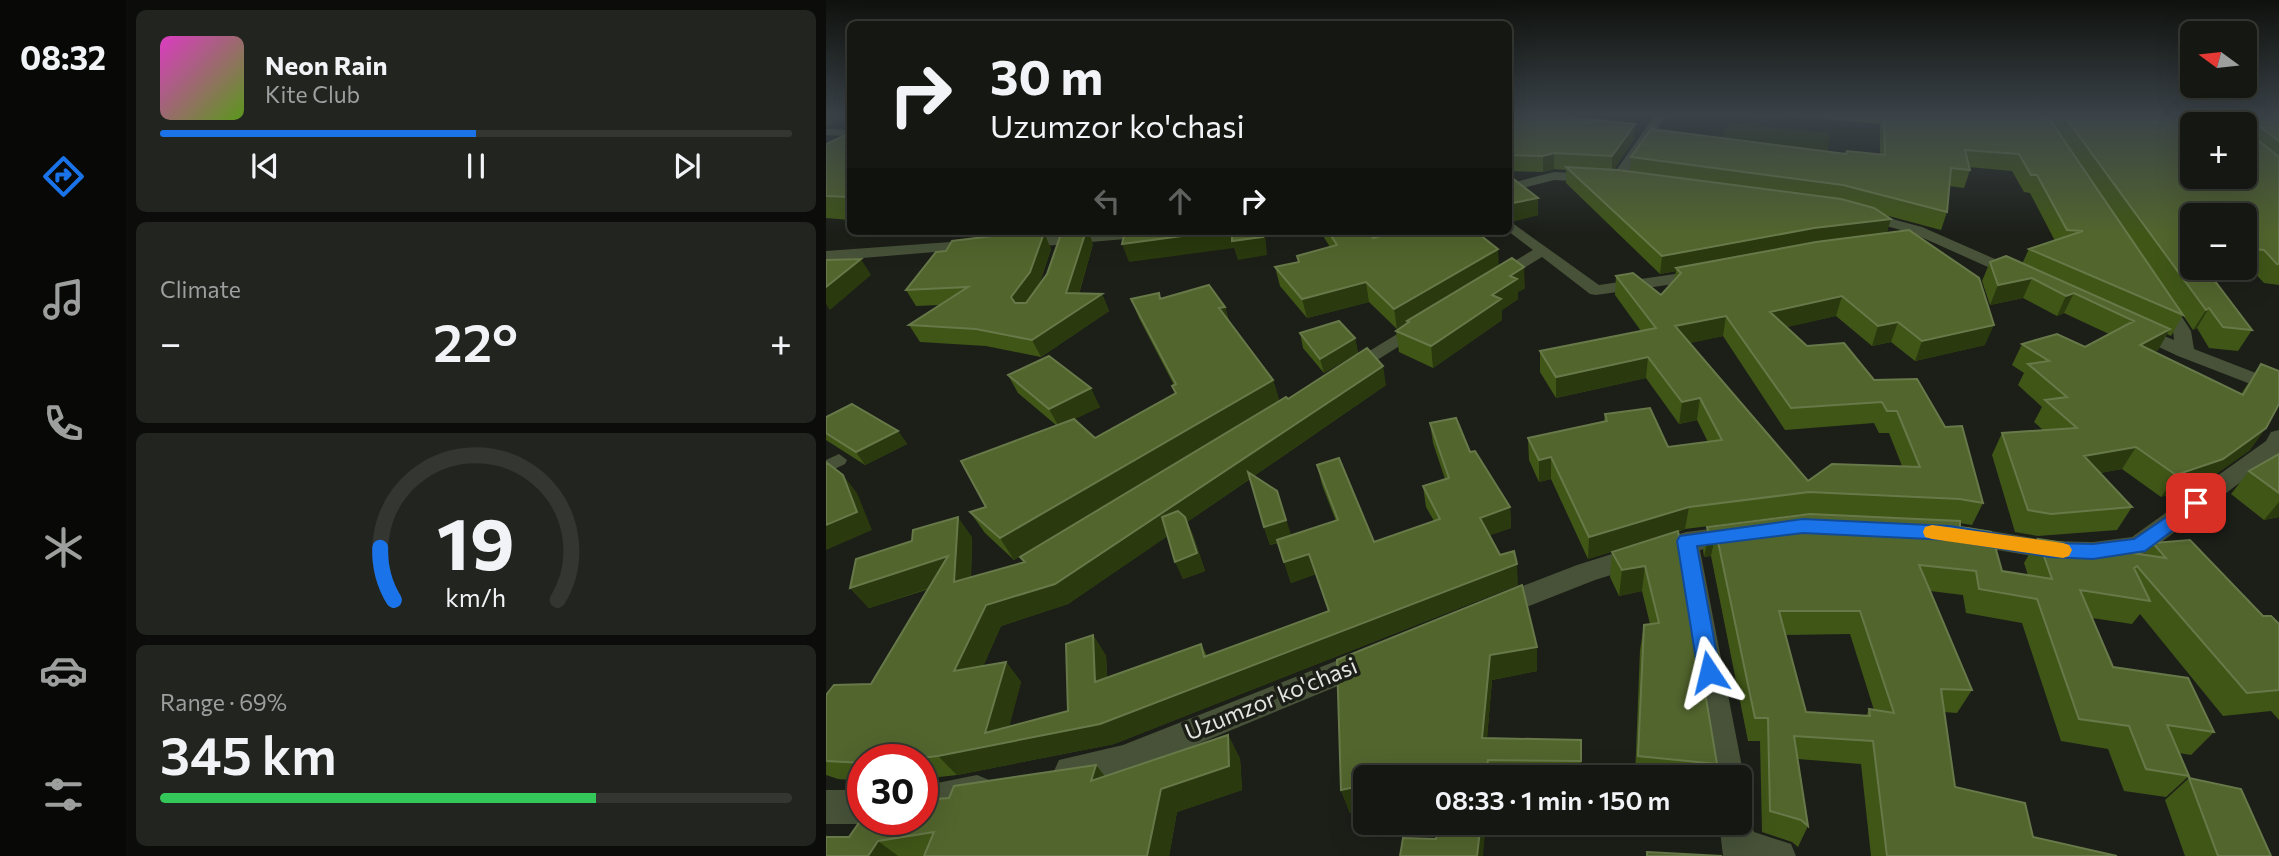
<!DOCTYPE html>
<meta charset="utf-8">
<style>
:root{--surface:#151712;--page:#222420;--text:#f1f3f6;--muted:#9d9f9f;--line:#343632;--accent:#1a73e8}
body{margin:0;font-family:Commissioner,sans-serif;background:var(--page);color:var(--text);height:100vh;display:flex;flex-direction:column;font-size:26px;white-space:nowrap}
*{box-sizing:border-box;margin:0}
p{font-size:23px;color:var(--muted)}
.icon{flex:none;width:38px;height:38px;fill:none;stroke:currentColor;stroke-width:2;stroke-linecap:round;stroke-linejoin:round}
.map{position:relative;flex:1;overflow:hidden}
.drawer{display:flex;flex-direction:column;gap:10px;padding:10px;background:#0c0d0a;width:700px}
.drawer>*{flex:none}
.top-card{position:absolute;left:21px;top:21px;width:665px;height:214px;border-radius:10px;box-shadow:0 7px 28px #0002,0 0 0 2px var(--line);background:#151712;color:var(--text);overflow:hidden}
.needle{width:46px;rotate:285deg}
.fabs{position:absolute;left:1354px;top:21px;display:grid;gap:14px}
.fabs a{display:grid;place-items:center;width:77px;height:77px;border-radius:10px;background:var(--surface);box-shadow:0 7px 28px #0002,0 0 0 2px var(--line);font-size:35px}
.speed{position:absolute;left:21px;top:744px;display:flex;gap:14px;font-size:35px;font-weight:700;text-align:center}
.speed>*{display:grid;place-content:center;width:91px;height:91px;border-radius:50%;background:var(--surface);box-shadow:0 7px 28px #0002,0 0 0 2px var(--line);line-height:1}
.speed .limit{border:10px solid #d22;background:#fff;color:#111}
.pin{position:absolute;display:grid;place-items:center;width:60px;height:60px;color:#fff;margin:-30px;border-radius:14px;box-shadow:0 4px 10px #0006}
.me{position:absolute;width:77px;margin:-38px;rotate:350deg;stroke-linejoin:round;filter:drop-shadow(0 0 5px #0008)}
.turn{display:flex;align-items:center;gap:24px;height:147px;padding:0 28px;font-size:32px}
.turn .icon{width:91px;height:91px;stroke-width:2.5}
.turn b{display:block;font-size:49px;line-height:60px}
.lanes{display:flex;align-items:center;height:66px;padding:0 28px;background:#0003;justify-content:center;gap:35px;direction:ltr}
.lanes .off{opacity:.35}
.big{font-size:52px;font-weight:600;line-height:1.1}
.drawer .card{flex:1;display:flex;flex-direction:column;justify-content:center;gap:10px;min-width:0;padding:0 24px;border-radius:10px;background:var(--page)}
.drawer .dial{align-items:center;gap:0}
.dial svg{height:182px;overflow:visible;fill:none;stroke:var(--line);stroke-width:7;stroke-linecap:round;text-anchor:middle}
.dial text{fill:var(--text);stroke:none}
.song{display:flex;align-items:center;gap:21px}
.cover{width:84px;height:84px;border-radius:10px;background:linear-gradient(135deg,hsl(310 70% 55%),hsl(90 70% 35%))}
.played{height:7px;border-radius:4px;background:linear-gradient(90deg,var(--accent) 50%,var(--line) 50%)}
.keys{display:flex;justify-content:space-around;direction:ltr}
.heat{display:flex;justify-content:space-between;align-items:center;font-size:38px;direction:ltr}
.charge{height:10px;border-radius:5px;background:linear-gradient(90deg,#34c759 69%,var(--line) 0)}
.trip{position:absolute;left:527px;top:765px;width:399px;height:70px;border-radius:10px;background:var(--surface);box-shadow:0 7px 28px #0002,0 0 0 2px var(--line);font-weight:600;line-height:70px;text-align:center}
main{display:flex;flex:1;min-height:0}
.menu{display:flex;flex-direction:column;width:126px;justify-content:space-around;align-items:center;background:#080907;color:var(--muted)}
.menu .icon{width:49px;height:49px}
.menu .active{color:var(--accent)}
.menu b{font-size:32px;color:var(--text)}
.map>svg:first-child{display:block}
</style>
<main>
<nav class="menu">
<b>08:32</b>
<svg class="icon active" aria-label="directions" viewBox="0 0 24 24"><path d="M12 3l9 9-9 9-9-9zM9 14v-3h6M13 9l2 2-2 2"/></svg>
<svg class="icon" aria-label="music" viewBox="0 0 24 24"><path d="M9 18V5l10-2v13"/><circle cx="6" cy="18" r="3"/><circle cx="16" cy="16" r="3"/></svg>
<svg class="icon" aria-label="phone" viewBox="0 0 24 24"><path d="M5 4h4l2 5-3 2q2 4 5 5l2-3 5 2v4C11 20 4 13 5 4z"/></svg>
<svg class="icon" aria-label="climate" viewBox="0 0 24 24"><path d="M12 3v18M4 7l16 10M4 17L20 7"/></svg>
<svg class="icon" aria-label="car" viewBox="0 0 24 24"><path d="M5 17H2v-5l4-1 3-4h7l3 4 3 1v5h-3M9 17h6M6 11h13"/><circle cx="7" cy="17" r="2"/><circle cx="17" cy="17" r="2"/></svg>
<svg class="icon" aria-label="filters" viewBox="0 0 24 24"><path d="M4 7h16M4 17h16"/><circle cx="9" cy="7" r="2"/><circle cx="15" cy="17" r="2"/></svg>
</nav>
<section class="drawer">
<div class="card">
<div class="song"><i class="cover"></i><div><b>Neon Rain</b><p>Kite Club</p></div></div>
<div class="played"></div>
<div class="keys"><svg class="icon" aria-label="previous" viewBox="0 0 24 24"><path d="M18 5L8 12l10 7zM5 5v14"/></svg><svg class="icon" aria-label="pause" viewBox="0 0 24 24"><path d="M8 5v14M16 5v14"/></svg><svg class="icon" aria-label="next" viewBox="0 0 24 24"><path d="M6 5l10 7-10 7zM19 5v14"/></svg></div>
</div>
<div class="card"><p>Climate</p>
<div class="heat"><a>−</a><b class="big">22°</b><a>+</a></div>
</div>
<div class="card dial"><svg viewBox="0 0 100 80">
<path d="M14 69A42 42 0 1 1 86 69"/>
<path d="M14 69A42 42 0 0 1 8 46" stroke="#1a73e8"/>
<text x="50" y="56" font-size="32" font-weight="700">19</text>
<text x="50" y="72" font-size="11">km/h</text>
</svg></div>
<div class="card"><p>Range · 69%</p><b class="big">345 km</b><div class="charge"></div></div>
</section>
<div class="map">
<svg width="1453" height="856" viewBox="0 0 1453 856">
<rect width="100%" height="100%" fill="#1c1f18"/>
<!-- green -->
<path fill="#223304" d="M902,123L1004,133L1001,154L894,142Z"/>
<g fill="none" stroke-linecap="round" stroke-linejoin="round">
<!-- service -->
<path fill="#475239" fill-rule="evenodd" d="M13,454L21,460L19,464L0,473V460Z"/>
<!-- minor -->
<path fill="#475239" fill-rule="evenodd" d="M830,114H841L796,182H786L784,179Z
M0,129L24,130V136L0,135Z
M728,172L768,174L775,178L768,182L728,180L682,192V184Z
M1036,211L1096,227L1194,270L1196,273L1194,276H1182L1086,233L1031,218L1029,215Z
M682,220L773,285L877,270L885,275L877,280L770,295L764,294L716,257L677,281H665L663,278L665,275L707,250L682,231Z
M290,231H353L346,235L195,248L187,243L195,238Z
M152,240L157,242L160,245L157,248L0,261V251Z
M1337,296L1343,297L1365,331L1368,349L1453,382V395L1352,356L1307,335L1304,331L1313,326L1348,340L1347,331L1329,301Z
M596,319L605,324L602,328L529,374H515L512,370Z
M1453,430V453L1321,553L1312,555L1267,560L1224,559L1142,545L1133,542L1130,536L1133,530L1142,527L1224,541L1267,542L1306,537L1440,441L1445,432Z
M907,526L916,529L919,535L916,541L874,550L918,777L914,788V777H886L850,555L769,580L675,617L666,614L662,606L666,598L751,565L818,544L860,532Z
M538,650L548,653L552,662L548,671L297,775L244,787L233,782L228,771L233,760L297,745Z
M151,775L163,780L167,791L163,802L96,818V786Z
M0,790H37V819H48L37,824H0Z
M914,807L922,810L928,832L965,844L970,856H897L893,822H914Z"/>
</g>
<!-- wall -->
<path fill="#405617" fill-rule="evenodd" d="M682,114L808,139L788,169L804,171L805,157L1054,155V124L954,115L953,119L903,114H1453V285L1438,283L1426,270L1410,268H1419V215H1367V268L1426,330L1412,351L1383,348L1371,328L1367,330L1292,219L1357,315L1345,336L1341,334L1332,350L1327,352L1415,394L1435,364L1424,450L1380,481L1335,497L1296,469L1274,473L1306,507L1291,530L1212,536L1189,532L1166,455L1176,433L1217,430L1208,422L1216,407L1192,385L1198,373L1186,365L1196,344L1259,347L1283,334L1238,313L1231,316L1197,298L1164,305L1156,281L1164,262L1196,264L1203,249L1229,241L1204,193L1198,192L1186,171L1143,167L1144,170L1138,188L1123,186L1121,212L1115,230L1059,215L1061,233L1159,345L1089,361L1065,342L1046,346L1010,316L960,327L981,346L1048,380L1157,503L1146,525L1134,523V527L1176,571L1202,575L1198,563L1212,539L1318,555L1327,543L1437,616L1453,624V720L1445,711L1397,716L1314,614L1306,624L1266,618L1287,667L1388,732L1365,755L1353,753L1363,776L1340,797L1298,791L1282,749L1235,741L1196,623L1140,613L1137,595L1104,591L1146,690L1131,713L1118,712L1129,787L1207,837L1291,856H1045L1035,764L972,759L982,826L972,847L966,842L936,832L934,741H922L885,556L878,557L877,550L881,527L980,515L977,514L859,529L852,532L891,764L887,777H809L814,650L818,625L824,624L816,591L793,596L784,577L786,552L791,550L762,559L725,479L713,482L703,460L702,438L778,421L779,414L842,447L882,442L871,420L853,424L820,378L730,398L714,372V351L815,331L789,295L790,276L835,295L848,280L850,271L834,274L740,183V170L728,169L717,172L682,171ZM897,336L959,430L1048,423L1053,433H1063L1076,466L982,481L863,343ZM1024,634L1048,710L1043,709L1040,716L980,712L959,635Z
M24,133V220L0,218V144Z
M682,177L712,215L688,221L682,218Z
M494,231H542L547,238L673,266L699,288L692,292V299L676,310V320L607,368L573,352L570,331L582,323L571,329L543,302L481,318L454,286L449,267L473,262L504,247Z
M218,233L225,249L213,285L267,244L253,294H276L283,311L215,357L160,346L94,342L83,325L113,305L90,306L80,290L120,251Z
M335,298L399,307L403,321L447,380L453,400L188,560L159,533L144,512L160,507L230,425L192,393L182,375L274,407L248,419L269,438L349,394L346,386L348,385L313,318L305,299Z
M474,333L529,338L532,353L498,373L477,348Z
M560,385L428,476L465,535L510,521L496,485L491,465L548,542L608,521L600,507L597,486L619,479L607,443L604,423L644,452L684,507L685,528L664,535L692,585L288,744L131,775L96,779V760H37V781L12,779L0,775V695L45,684L103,589L43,608L24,588L146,537L145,577L198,562L194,557L462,399ZM424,479L438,527L444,545L452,543L465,583L490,574L502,611L381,656L375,644L281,677L280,656L267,635L242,711L183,726L195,682L180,662L157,666L175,626L242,604L341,536L357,579L379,571L367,535L361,522Z
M0,417L72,431L81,444L39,465L0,440Z
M1453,454V517L1438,520L1405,494L1423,471Z
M711,647V671L666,680L661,738L755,761L754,777H539L524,813L515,790Z
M402,735L414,759L416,790L351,812L343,856H0V835L2,837H23L123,798L270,765L279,776Z
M1363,778L1445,856H1359L1339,800Z"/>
<!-- shaded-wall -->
<path fill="#2a390e" d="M0,114H24V116L0,127Z
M809,124L808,139L786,172V156Z
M728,153V169L717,172V156Z
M712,198V215L688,221L687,203Z
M1065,219L1060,236L850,268V271L834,274L836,256L988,228Z
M260,231H262L267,244L248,310L240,293Z
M393,231H458L439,234L441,255L412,260L408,248L303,262L296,244Z
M218,233L225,249L212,289L193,314L185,297Z
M672,249L673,267L581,321L582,323L571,329L568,309Z
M35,259L45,275L4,310L0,304V287Z
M698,267L699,288L692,292V299L676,310V320L607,368L605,346L684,276Z
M1206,278L1197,298L1164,305L1172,285Z
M540,282L543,302L481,318L476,299Z
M1248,293L1238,313L1231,316L1240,296Z
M276,294L283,311L215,357L206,340Z
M1016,296L1010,316L940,332L944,312Z
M399,307L405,326L393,308Z
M1383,308L1371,328L1367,330L1380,310Z
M900,316L897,336L846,347L849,326Z
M1072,322L1065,342L1046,346L1052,326Z
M1168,325L1159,345L1089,361L1096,341Z
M1344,329L1332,350L1302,366L1314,345Z
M529,338L532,353L498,373L494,359Z
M822,357L820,378L730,398V377Z
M557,366L560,385L361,522L367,535L379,571L357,579L349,562L361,523L242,604L175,626L146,692L128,671L160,605Z
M447,380L453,400L188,560L174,538Z
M265,388L274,407L233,427L223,409Z
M874,398L871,420L853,424L856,402Z
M1440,428L1424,450L1380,481L1335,497L1350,475Z
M72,431L81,444L39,465L30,452Z
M1310,447L1296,469L1246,478L1258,456Z
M725,457V479L713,482V460Z
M17,475L31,493L46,530L0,550V525Z
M1453,502V517L1438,520Z
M684,507L685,528L656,538L654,518Z
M863,507L859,529L762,559L763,537Z
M457,509L466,538L444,545L438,527Z
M132,517L146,537L144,602L128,582V580L43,608L24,588Z
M890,532L885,556L878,557L883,534Z
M483,554L490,574L465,583L458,562Z
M691,564L692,585L288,744L131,775L112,756L159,733L180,662L195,682L179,743Z
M819,566L816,591L793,596L796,570Z
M267,635L280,656L282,702L269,682Z
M711,647V671L666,680L659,762L656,738L664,655Z
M402,735L414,759L416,790L351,812L343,856H321L335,789Z
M662,760L664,777H660Z
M270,765L288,788L265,781Z
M612,768L614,777H573Z
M539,785V810L524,813L515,790Z
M655,822H660L657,856H651Z
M52,841L72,856H42Z"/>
<!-- building -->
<path fill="#52652d" stroke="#687949" stroke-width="2" fill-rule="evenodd" d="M682,114H714L809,124L786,156L728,153L717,156L682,155Z
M1058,114H1220L1357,315L1203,249L1257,231L1241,230L1211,175H1205L1193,154L1139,150L1144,170L1125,168L1121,212L1017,185L805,157L825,129L1020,154L1021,151L1059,155Z
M1237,114H1453V141L1428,122L1426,135L1453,157V264H1451L1438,250L1419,248V215H1367V268H1379L1426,330L1397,327L1383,308L1380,310ZM1367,124H1419V177H1367Z
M24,133V197L0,196V144Z
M740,167L792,170L1015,199L1048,208L1065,219L988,228L836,256Z
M682,177H685L712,198L687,203L682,201Z
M1083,230L1153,278L1168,325L1096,341L1072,322L1052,326L1016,296L944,312L981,346L1018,343L1048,380L1091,379L1119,427L1136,426L1157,503L1134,499L983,492L863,507L763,537L725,457L713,460L702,438L781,421L779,414L824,408L842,447L896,440L874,398L856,402L822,357L730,377L714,351L830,328L790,276L807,273L835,295L855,273L850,268L990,242ZM900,316L965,408L1056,402L1061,411H1071L1094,467L1006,464L982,481L849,326Z
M236,231H260L240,293L276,294L206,340L150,329L83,325L142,287L80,290L110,252L120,251L126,241L183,234L218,233L204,272L185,297L189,303H200L221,274Z
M299,231H393L296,244Z
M406,231H436L437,237L406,241Z
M502,231H542L547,238L573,231H649L672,249L568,309L540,282L476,299L449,267L473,262L471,256L511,245Z
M1180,256L1344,329L1314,345L1417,395L1435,364L1453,371V404L1440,428L1397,459L1350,475L1310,447L1258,456L1306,507L1225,514L1202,510L1176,433L1251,428L1219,400L1241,397L1202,364L1223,361L1196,344L1231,334L1259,347L1308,321L1248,293L1240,296L1206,278L1172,285L1164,262Z
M686,258L698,267L684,276L691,279L666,295L675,299L605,346L570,331L583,322L581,321Z
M35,259L0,287V260Z
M383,285L399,307L393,308L447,380L174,538L144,512L160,507L135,461L248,419L269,438L350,393L346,386L350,384L305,299L333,293L334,299Z
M513,321L529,338L494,359L474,333Z
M541,348L557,366L229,584L160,605L128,671L180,662L159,733L242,711L240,644L267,635L269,682L375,644L378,657L503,611L483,554L458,562L451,540L512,520L491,465L513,458L548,542L614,519L597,486L623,478L604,423L630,418L644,452L649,451L684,507L654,518L674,555L688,551L691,564L274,724L112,756L77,760H37V763L0,761V695L8,685L45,684L122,556L24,588L30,559L86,541L87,530L132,517L128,582L199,562L194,557L460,397L462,399Z
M223,356L265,388L223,409L182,375Z
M26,404L72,431L30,452L0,433V417Z
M1453,454V493L1423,471Z
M0,462L17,475L31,512L0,525Z
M422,472L451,491L460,520L438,527Z
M352,511L359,517L371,553L349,562L336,517Z
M984,514L1134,521V527L1165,532L1176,571L1226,579L1212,539L1340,558L1327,543L1364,540L1437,616H1445L1453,624V690L1421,693L1311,566L1308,568L1324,601L1254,590L1287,667L1362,678L1388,732L1341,725L1363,776L1320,769L1303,726L1253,719L1211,599L1153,589L1150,571L1093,565L1146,690L1115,689L1129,787L1199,803L1207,837L1291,856H1061L1047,741L968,736L982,826L975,820L944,811L942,718H929L890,532L883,534L881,527ZM953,611H1034L1068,713L1043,709L1044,716L980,712Z
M852,531L891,764L812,756L818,625L833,623L819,566L796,570L786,552Z
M696,585L711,647L664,655L656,738L755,740V761L662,760L660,777H612V768L573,777H539V785L515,790L511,660Z
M402,735L403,766L335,789L321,856H98L108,832L52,841L42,856H0V837H23L37,817V819H96V800L123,798L128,786L270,765L265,781Z
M1363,778L1415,789L1445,856H1392Z
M612,822H655L651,856H574L577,838L610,839Z
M821,852L896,856H821Z"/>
<!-- sky -->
<linearGradient id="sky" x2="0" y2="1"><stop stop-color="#0f110d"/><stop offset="0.49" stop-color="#3a4248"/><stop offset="1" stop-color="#3a4248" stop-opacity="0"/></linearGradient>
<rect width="1453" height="234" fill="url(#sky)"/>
<!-- route -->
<path fill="#1a73e8" stroke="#114b97" stroke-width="2" d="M1370,497L1377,499L1379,503L1377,508L1319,551L1267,559L1224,557L1124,540L977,533L871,546L894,672L891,679L883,682L876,679L872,672L851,541L854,536L977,519L1124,526L1224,543L1267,544L1308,539Z"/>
<!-- slow -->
<path fill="#f59e0b" d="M1106,525L1237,543L1243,545L1246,550L1243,556L1237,558L1106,539L1099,537L1097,532L1099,527Z"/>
<g text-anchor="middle" stroke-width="7" stroke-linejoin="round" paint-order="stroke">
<!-- near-street labels -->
<g font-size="23" fill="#e3e5e0" stroke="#1c1f18">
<text transform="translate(445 699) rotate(-22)" y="8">Uzumzor ko'chasi</text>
</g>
</g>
</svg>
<div class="fabs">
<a><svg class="needle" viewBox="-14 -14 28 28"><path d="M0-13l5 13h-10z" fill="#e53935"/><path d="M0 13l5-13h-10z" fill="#9d9f9f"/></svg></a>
<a>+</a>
<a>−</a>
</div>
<div class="speed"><div class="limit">30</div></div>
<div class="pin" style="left:1370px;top:503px;background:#d93025"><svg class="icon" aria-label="arrive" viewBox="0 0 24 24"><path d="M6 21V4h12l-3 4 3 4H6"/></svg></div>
<svg class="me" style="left:883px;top:672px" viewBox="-20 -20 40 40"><path d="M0-17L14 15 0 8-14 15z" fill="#1a73e8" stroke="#fff" stroke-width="4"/></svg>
<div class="trip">08:33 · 1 min · 150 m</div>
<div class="top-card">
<div class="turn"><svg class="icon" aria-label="right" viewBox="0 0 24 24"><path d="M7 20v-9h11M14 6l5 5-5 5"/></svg><div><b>30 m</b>Uzumzor ko'chasi</div></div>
<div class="lanes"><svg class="icon off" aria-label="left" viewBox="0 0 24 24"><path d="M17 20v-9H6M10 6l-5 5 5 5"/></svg><svg class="icon off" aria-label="ahead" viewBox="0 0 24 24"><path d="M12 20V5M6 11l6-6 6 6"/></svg><svg class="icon" aria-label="right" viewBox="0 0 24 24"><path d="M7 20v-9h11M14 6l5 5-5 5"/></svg></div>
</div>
</div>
</main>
